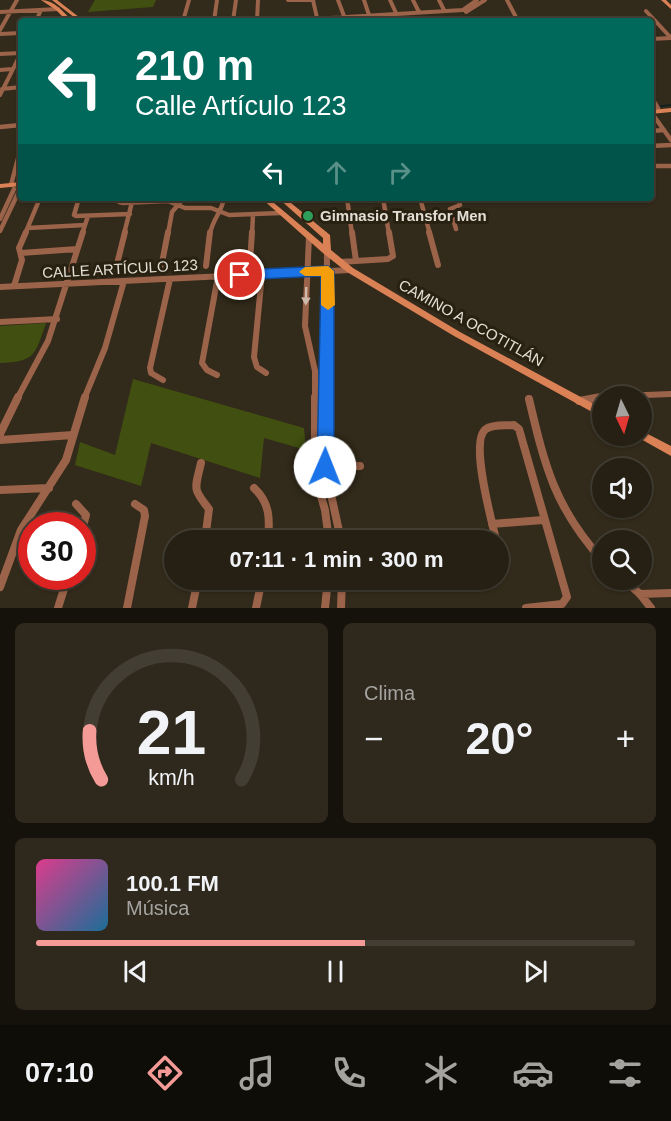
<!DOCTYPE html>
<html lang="es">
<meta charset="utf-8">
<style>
:root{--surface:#262014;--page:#2e281d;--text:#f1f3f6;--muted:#a4a3a0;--line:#423e34;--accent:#f59b97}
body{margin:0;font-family:Helvetica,sans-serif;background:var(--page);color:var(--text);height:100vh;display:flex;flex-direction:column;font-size:22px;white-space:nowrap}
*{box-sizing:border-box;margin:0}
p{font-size:20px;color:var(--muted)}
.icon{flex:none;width:33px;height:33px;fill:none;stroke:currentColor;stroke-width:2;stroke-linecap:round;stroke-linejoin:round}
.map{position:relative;height:608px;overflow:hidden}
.side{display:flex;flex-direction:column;gap:15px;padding:15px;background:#15120b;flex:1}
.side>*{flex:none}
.top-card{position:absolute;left:18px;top:18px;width:636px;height:183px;border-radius:6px;box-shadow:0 2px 4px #0004,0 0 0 2px var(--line);background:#00695c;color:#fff;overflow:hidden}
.needle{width:39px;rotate:175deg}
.fabs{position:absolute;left:592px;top:386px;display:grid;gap:12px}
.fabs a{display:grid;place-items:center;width:60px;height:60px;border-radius:50%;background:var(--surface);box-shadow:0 2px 4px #0004,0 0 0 2px var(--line);font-size:30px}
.speed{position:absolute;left:18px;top:512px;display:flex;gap:12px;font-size:30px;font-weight:700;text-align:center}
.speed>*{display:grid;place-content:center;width:78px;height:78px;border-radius:50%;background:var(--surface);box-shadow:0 2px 4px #0004,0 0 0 2px var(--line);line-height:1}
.speed .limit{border:9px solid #d22;background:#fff;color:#111}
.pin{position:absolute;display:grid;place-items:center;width:51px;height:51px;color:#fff;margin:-26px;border:3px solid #fff;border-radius:50%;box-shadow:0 2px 6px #0007}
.me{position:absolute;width:66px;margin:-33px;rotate:1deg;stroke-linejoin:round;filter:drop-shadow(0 0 4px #0008)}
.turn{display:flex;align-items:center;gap:21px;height:126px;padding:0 18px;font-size:27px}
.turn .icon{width:78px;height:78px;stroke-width:2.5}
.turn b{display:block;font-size:42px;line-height:51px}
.lanes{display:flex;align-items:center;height:57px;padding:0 18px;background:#0003;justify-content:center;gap:30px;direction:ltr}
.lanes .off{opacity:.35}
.big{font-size:45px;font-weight:800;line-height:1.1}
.side .widget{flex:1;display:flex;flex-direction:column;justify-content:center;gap:9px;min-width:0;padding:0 21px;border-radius:9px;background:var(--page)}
.side .dial{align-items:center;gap:0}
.dial svg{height:156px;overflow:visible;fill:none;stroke:var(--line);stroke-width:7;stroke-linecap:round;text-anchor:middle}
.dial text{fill:var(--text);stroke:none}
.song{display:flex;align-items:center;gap:18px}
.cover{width:72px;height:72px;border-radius:9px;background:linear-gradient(135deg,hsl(330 70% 55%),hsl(200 70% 35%))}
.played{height:6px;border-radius:3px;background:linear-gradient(90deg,var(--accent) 55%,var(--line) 55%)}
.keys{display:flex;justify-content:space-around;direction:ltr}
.heat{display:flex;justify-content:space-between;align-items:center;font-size:33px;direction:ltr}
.side .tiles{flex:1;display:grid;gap:15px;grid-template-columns:1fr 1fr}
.widget:last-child{grid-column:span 2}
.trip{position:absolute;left:164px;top:530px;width:345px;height:60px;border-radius:30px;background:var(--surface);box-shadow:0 2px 4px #0004,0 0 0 2px var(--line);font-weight:800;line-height:60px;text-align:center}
.tab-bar{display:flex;height:96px;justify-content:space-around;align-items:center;background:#0f0d08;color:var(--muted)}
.tab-bar .icon{width:42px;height:42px}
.tab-bar .on{color:var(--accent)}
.tab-bar b{font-size:27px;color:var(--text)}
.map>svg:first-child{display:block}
</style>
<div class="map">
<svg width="671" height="608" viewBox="0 0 671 608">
<rect width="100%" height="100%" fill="#322a1a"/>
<!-- green -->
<path fill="#415010" d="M95,0H156L153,7L88,12Z
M46,323C35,355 35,362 0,363V326Z
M133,379L304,428L306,450L264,438L260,478L151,443L141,486L75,465L80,442L115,455Z"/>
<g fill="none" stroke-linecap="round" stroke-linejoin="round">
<!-- stream -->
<path stroke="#0d1f22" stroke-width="1.5" d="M651,107L671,105"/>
<!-- street-far3 -->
<path stroke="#9b6349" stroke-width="4" d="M288,0H313
M313,0L317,18
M338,0L344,16
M364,0L369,15
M390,0L396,13
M413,0L419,12
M439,0L444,10
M507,0L518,21
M646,11L671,38
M0,12L58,9
M466,12L485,0
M36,21L41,10
M183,21L189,0
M214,21L217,0
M233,21L236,0
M257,21L258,0
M280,21L463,10L477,0
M0,30L17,0
M0,34L21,33
M651,39L671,38
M0,54L21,53
M0,70L12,69
M2,89L21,87
M0,95L21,53
M651,97L655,103"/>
<!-- street-far2 -->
<path stroke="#9b6349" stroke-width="4.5" d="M654,102L658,108
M651,112L671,140
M0,127L21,125
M651,131L664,130
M651,146L671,145
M651,166H671
M11,185L21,147
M79,198L74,215L76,216L130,214
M119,198V202L123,203L168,201L185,208H211L229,215L281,213
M347,198L352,234
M383,198L389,234
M420,198L430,234
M0,219L14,189
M28,228L85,225
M456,229L450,209L460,205L458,198
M0,231L20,189
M25,234L40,198
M82,234L88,216
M124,234L132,202
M168,234L172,212L184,198
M210,234C212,220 222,212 224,198
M252,234L253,215"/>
<!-- street-far1 -->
<path stroke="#9b6349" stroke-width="6" d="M352,232L356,261
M429,232L438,265
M309,237L305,326L315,371V399
M21,253L77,249
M340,262L388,259L393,256L389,232
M250,263L252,232
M206,266L210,232
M161,268L168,232
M115,272L125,232
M262,274L254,357L257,367L266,373
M14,286L22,260L19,248L26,232
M0,287L350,270
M0,322L57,319
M217,375L207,370L202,363L218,276
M163,380L151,373L150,368L170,279
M620,396L671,394
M17,399L48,341L83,232
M84,399L105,348L124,281
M326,399L327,252
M592,399L603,397"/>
<!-- street -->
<path stroke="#9b6349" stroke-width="8" d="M315,397V475L325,510L329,540
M326,397L325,467L341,540
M529,399C545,467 555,508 603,561
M579,401L601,397
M0,434L18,397
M0,440L73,435
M201,463C195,489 192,488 209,509L205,540
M322,468L360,466
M254,488C270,503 270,519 268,540
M0,490L49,488
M76,504L86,515L82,530
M492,524L543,520
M496,540C492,521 469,440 486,429C493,424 506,426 514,425L519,429L567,597L562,604L526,608
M498,549L500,558
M623,579L640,594L651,608
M0,587L21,530L66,460L85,397
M640,594L671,593
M58,608L68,576
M127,608L145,516L144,510L135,504
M192,608L198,579
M256,608L262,579
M325,608L328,579
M341,608L342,579"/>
<!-- secondary -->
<path fill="#da8156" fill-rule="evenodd" d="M41,0C54,0 64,12 72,21H67L56,10Z
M52,0H57L84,21H79Z
M661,0H666L671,5V9Z
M671,108V112L651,114V110Z
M21,182V186L0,188V184Z
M261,198H268L323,244V238L278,198H285L330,235L331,250L353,268L460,332L603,409V418L454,336L347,272L324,254Z
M642,431L671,446V456L639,438L637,435H642Z"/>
</g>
<!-- one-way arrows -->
<defs><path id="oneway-solid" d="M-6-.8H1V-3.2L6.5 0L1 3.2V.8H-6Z" transform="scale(1.5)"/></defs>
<use fill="#cdb9aa" href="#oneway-solid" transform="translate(306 296) rotate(92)"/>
<!-- route -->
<path fill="#1a73e8" stroke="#114b97" stroke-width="1.5" d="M328,266L334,271V467L331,473L325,475L319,473L317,467L321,276L240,280L233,275L240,270Z"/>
<!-- slow -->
<path fill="#f59e0b" d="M328,266L334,271L335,305L328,310L321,305V276H305L299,272L305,267Z"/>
<!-- markers -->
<circle fill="#2e9e5b" stroke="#282010" stroke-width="2" cx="308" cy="216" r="6"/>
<g text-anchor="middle" stroke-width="6" stroke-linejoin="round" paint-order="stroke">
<!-- poi labels -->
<g font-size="15" font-weight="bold" fill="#e3ded4" stroke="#282010" text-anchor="start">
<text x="320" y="221">Gimnasio Transfor Men</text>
</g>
<!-- street labels -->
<g font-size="15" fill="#e3ded4" stroke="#282010">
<text transform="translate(120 269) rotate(-3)" y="5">CALLE ARTÍCULO 123</text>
<text transform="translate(471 323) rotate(29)" y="5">CAMINO A OCOTITLÁN</text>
</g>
</g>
</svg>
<div class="fabs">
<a><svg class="needle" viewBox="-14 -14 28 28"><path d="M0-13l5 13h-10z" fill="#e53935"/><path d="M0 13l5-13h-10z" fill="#a4a3a0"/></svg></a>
<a><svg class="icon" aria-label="sound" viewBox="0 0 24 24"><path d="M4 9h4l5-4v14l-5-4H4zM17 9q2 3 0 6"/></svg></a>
<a><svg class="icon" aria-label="search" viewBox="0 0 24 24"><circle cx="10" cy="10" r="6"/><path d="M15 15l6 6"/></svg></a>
</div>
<div class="speed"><div class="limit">30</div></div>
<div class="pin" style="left:240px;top:275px;background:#d93025"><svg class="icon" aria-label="arrive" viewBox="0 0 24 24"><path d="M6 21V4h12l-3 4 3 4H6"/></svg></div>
<svg class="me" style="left:325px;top:467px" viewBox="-20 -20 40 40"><circle r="19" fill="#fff"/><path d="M0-13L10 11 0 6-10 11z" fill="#1a73e8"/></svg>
<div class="trip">07:11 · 1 min · 300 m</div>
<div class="top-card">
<div class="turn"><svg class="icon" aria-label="left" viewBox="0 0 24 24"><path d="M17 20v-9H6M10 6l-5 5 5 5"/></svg><div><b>210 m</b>Calle Artículo 123</div></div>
<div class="lanes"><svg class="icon" aria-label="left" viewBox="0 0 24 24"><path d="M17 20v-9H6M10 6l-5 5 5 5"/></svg><svg class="icon off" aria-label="ahead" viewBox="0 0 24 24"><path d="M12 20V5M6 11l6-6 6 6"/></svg><svg class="icon off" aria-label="right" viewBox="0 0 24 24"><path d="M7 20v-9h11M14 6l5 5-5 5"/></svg></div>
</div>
</div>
<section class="side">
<div class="tiles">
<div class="widget dial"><svg viewBox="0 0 100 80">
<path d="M14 69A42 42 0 1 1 86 69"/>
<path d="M14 69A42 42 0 0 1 8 44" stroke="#f59b97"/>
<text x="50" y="56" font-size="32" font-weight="700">21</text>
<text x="50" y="72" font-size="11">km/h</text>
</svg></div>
<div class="widget"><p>Clima</p>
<div class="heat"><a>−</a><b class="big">20°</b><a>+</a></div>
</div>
<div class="widget">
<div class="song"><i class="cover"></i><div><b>100.1 FM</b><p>Música</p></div></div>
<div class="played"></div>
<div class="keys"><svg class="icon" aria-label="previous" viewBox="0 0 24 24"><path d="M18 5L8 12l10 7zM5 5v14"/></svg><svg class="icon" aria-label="pause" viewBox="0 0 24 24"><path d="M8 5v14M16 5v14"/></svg><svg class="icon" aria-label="next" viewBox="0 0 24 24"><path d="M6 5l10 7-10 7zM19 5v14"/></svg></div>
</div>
</div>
</section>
<nav class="tab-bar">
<b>07:10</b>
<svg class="icon on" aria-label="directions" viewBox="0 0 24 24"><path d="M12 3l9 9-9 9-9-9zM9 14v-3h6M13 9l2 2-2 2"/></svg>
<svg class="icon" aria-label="music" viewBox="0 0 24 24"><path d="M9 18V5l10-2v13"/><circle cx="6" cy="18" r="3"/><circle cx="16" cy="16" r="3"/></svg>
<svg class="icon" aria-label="phone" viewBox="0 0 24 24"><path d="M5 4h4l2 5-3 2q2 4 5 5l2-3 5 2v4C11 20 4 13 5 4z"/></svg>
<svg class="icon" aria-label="climate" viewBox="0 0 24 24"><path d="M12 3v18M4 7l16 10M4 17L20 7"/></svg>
<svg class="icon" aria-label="car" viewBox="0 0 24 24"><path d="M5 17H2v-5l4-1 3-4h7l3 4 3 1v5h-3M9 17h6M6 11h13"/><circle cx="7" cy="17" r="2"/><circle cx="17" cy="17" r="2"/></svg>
<svg class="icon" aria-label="filters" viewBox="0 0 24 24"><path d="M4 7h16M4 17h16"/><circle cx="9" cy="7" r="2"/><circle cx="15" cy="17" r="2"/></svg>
</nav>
